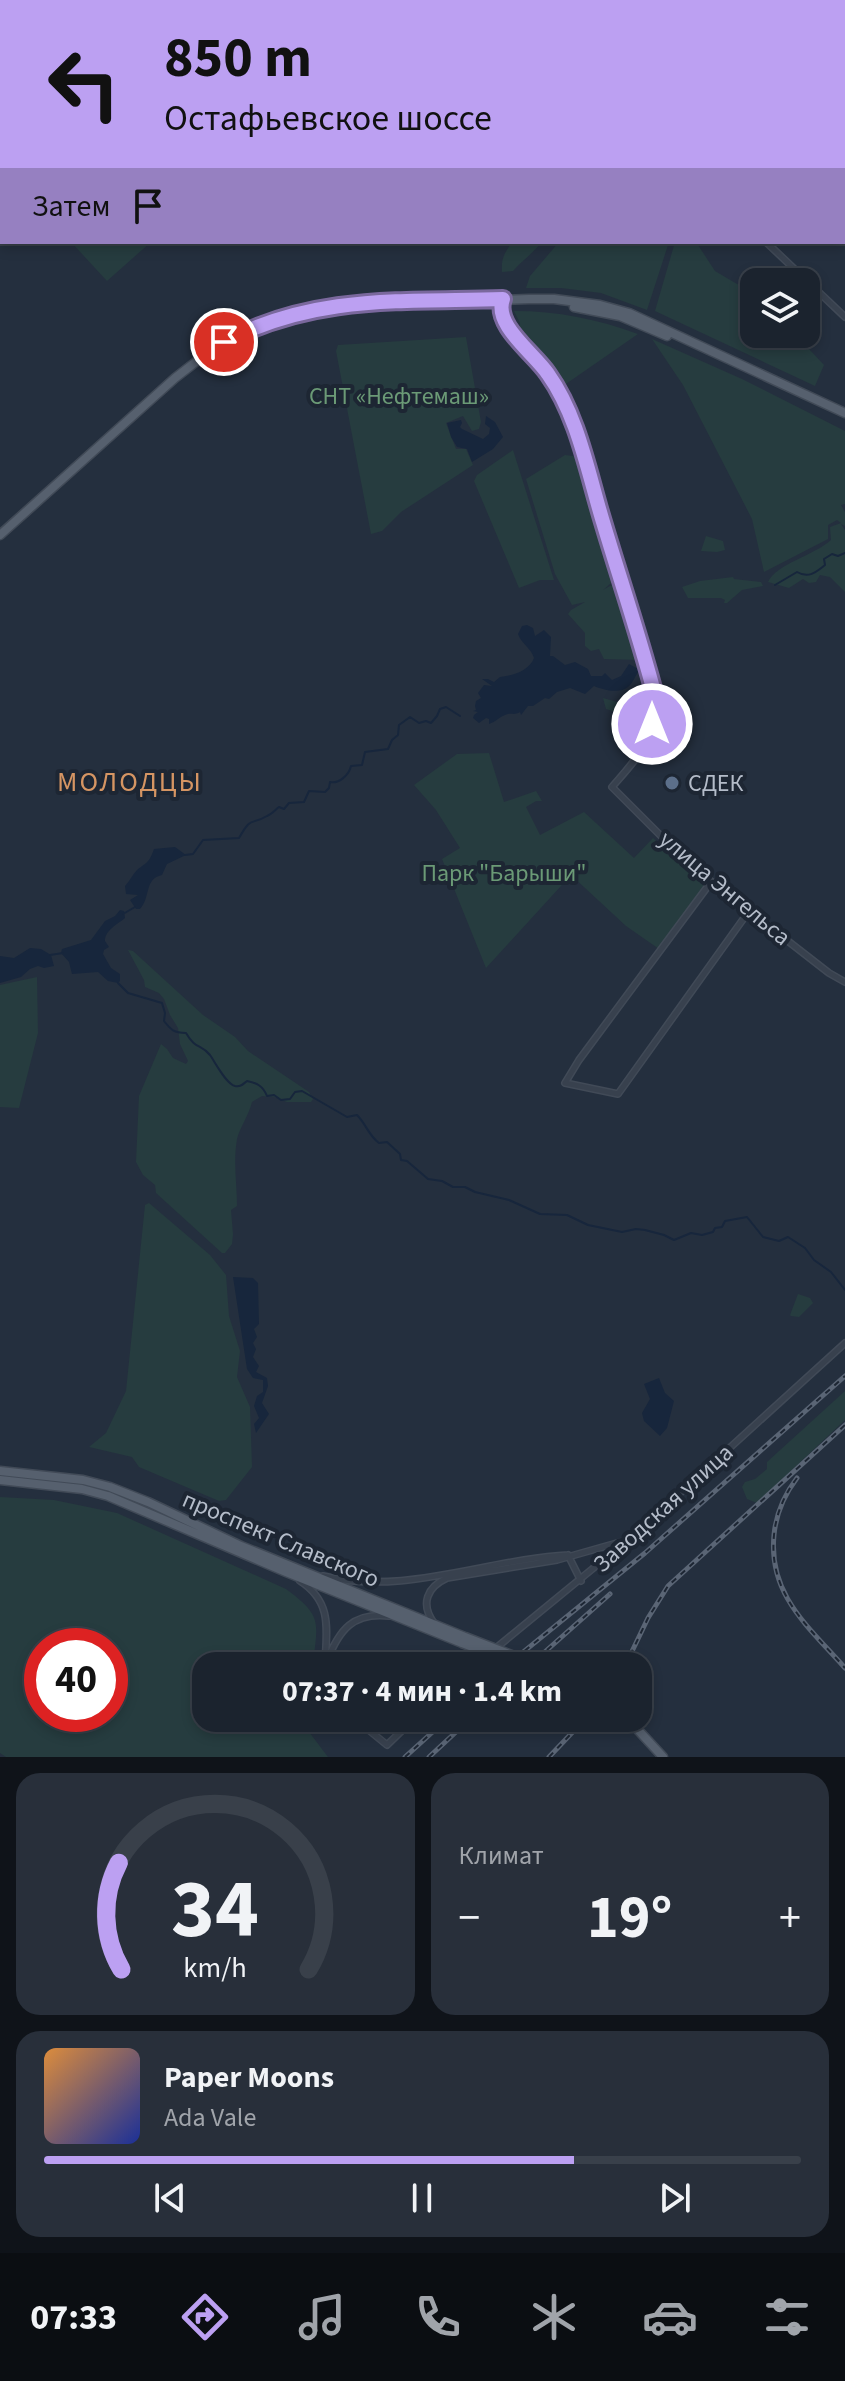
<!DOCTYPE html>
<html lang="ru">
<meta charset="utf-8">
<style>
:root{--surface:#1b232e;--page:#282f3a;--text:#f1f3f6;--muted:#a0a4aa;--line:#39404a;--accent:#bca0f2}
body{margin:0;font-family:"Source Sans 3",sans-serif;background:var(--page);color:var(--text);height:100vh;display:flex;flex-direction:column;font-size:30px;white-space:nowrap}
*{box-sizing:border-box;margin:0}
p{font-size:26px;color:var(--muted)}
.icon{flex:none;width:44px;height:44px;fill:none;stroke:currentColor;stroke-width:2;stroke-linecap:round;stroke-linejoin:round}
.map{position:relative;height:1757px;overflow:hidden}
.details{display:flex;flex-direction:column;gap:16px;padding:16px;background:#0f1319;flex:1}
.details>*{flex:none}
.guide{position:absolute;left:0px;top:0px;width:846px;height:244px;box-shadow:0 4px 12px #0003,0 0 0 2px var(--line);background:#bca0f2;color:#111;overflow:hidden}
.controls{position:absolute;left:740px;top:268px;display:grid;gap:16px}
.controls a{display:grid;place-items:center;width:80px;height:80px;border-radius:16px;background:var(--surface);box-shadow:0 4px 12px #0003,0 0 0 2px var(--line);font-size:40px}
.speed{position:absolute;left:24px;top:1628px;display:flex;gap:16px;font-size:40px;font-weight:700;text-align:center}
.speed>*{display:grid;place-content:center;width:104px;height:104px;border-radius:50%;background:var(--surface);box-shadow:0 4px 12px #0003,0 0 0 2px var(--line);line-height:1}
.speed .limit{border:12px solid #d22;background:#fff;color:#111}
.pin{position:absolute;display:grid;place-items:center;width:68px;height:68px;color:#fff;margin:-34px;border:4px solid #fff;border-radius:50%;box-shadow:0 2px 8px #0007}
.me{position:absolute;width:88px;margin:-44px;rotate:0deg;stroke-linejoin:round;filter:drop-shadow(0 0 6px #0008)}
.turn{display:flex;align-items:center;gap:28px;height:168px;padding:0 32px;font-size:36px}
.turn .icon{width:104px;height:104px;stroke-width:2.5}
.turn b{display:block;font-size:56px;line-height:68px}
.then{display:flex;align-items:center;height:76px;padding:0 32px;background:#0003;gap:16px;font-size:30px}
.big{font-size:60px;font-weight:700;line-height:1.1}
.details .tile{flex:1;display:flex;flex-direction:column;justify-content:center;gap:12px;min-width:0;padding:0 28px;border-radius:24px;background:var(--page)}
.details .dial{align-items:center;gap:0}
.dial svg{height:208px;overflow:visible;fill:none;stroke:var(--line);stroke-width:7;stroke-linecap:round;text-anchor:middle}
.dial text{fill:var(--text);stroke:none}
.song{display:flex;align-items:center;gap:24px}
.cover{width:96px;height:96px;border-radius:12px;background:linear-gradient(135deg,hsl(30 70% 55%),hsl(230 70% 35%))}
.played{height:8px;border-radius:4px;background:linear-gradient(90deg,var(--accent) 70%,var(--line) 70%)}
.keys{display:flex;justify-content:space-around;direction:ltr}
.heat{display:flex;justify-content:space-between;align-items:center;font-size:44px;direction:ltr}
.details .tiles{flex:1;display:grid;gap:16px;grid-template-columns:1fr 1fr}
.tile:last-child{grid-column:span 2}
.trip{position:absolute;left:192px;top:1652px;width:460px;height:80px;border-radius:24px;background:var(--surface);box-shadow:0 4px 12px #0003,0 0 0 2px var(--line);font-weight:700;line-height:80px;text-align:center}
.menu{display:flex;height:128px;justify-content:space-around;align-items:center;background:#0b0e12;color:var(--muted)}
.menu .icon{width:56px;height:56px}
.menu .current{color:var(--accent)}
.menu b{font-size:36px;color:var(--text)}
.map>svg:first-child{display:block}
</style>
<div class="map">
<svg width="845" height="1757" viewBox="0 0 845 1757">
<rect width="100%" height="100%" fill="#242f3e"/>
<!-- green -->
<path fill="#263c3f" fill-rule="evenodd" d="M240,0H615L614,2H237Z
M71,242H151L107,281Z
M512,242H542C533,253 522,261 513,271L502,272C501,257 505,253 512,242Z
M559,242H669L647,310L601,293L561,288H526L530,276Z
M675,242H696L715,271L754,294V334H795L824,365L815,386L655,311Z
M514,311C558,311 597,319 638,334L563,386L520,333V323Z
M466,337L481,422L479,429L472,431L463,416L446,423L456,449H466L473,465L401,512L382,531L371,534L336,351L338,345Z
M652,339L742,379L845,431V504L841,505L845,512V526L841,524L845,530V592L830,577L820,575L816,582L809,583L803,579L789,588L768,582C776,564 815,555 831,540L830,527L841,523L837,520L828,525V539L764,572L752,519L683,385Z
M513,450L554,580H540L519,588L474,481L477,475Z
M565,455L581,457L617,578L603,590L617,582L642,660L604,659L599,649L591,651L585,646V633L568,614L571,610L585,602L572,605L555,574L526,479Z
M706,536L723,541L725,550L717,552L701,551Z
M733,577L734,579L761,582L763,586L742,590L727,603H724L725,600L721,598H688L682,587L700,581Z
M644,690H647L648,697L653,704V713L649,722L640,719L638,713L628,716L606,709L603,698L621,703L626,697L639,702L643,696Z
M489,753L504,802L536,791L542,801H536L526,807L540,835L584,812L634,858L653,838L699,882L703,881L708,884L659,949L626,926L571,875L486,968L442,859L460,848L436,810L414,785L457,754Z
M128,950L133,951L203,1015L235,1037L248,1051L309,1092L313,1099L311,1102H287L274,1097L262,1096L252,1102C249,1115 240,1127 237,1139C233,1162 237,1184 237,1206L231,1210L233,1234L232,1244L225,1253H222L156,1193L155,1185L143,1175L136,1162L139,1096L161,1044L167,1049L173,1058L186,1064L188,1061L180,1044L178,1028L170,1015L164,999L159,993L145,987L144,980Z
M37,977L38,1033L19,1108L0,1107V985Z
M149,1203L210,1255L226,1275L229,1316L240,1351L237,1377L250,1407L252,1467L226,1500L219,1501L139,1467L132,1457L89,1447L106,1433L126,1391L145,1205Z
M798,1294L810,1298L813,1303L799,1317L791,1316L790,1315Z
M845,1391V1420L757,1503L747,1499L742,1487L745,1482L755,1479L767,1469V1462Z
M0,1473C29,1477 59,1477 87,1484C132,1495 174,1517 214,1538L126,1501L0,1478Z
M0,1497L54,1500L117,1513L286,1589C324,1617 317,1622 313,1666H206V1718H304L303,1724L328,1757H6L0,1753ZM42,1646H110V1714H42Z
M409,1650C417,1650 429,1653 434,1661L433,1666H400Z"/>
<!-- water -->
<path fill="#17263c" d="M486,416L495,422L503,437L493,449L472,462L467,449L457,447L451,437L447,423L461,420L462,423L460,427L462,429L483,439L489,434L490,428L485,424Z
M527,625L533,628L535,636L544,630L551,637L550,656H553L565,665L575,662L588,669L591,676H602L605,673L612,680L621,676L629,664L640,670C635,675 634,682 628,687C620,694 603,690 594,686L585,694L570,688L557,692L549,699L545,698L533,706H528L521,715L520,712C514,716 511,712 505,715C499,717 496,722 489,724V719L486,718L479,723L473,718L474,715L478,712L473,711L476,710L475,706L476,701L481,698L478,693L484,685L492,686L482,679H488L494,682L500,677C512,676 529,671 534,658C531,648 521,643 518,634L522,626Z
M175,847L186,855L167,864L162,875C144,879 151,897 140,909H136L130,900L138,895L126,894L125,886C130,881 132,875 137,870C147,862 149,863 154,849Z
M120,910L124,911L125,918C118,924 105,930 105,941L109,947L104,950L103,954L111,968L120,974V981L118,983L108,981L98,972L72,974L69,962L61,953L62,949L91,940L105,921L115,916Z
M30,948L41,949L51,955L54,966L44,968L38,966L30,969L21,977L0,983V956L14,958Z
M233,1277L253,1278L258,1283L259,1324L254,1329L257,1337L253,1343L256,1349L253,1357L259,1366L256,1372L267,1378L268,1386L262,1403L269,1414L256,1433L254,1424L259,1418L254,1406L257,1396L263,1392V1380L253,1378L247,1369Z
M659,1378L665,1393L674,1401L667,1428L660,1436L644,1421L642,1413L650,1399L644,1384Z"/>
<g fill="none" stroke-linecap="round" stroke-linejoin="round">
<!-- stream -->
<path stroke="#17263c" stroke-width="2" d="M775,585L797,572C809,579 816,572 825,565L824,559L832,554L838,556L845,553
M185,855L193,854L203,840L239,838C252,815 250,826 267,816C272,814 275,810 279,807L284,809L289,803L304,802L309,791L325,792L329,788L330,782C339,784 349,775 351,766L362,765L365,752L388,749L392,740L398,735L399,725L410,717L419,723L426,721L431,723L437,716L440,709L446,707L460,716
M123,914L135,907
M50,955L63,953
M118,983L128,993L162,1003L165,1013L164,1021C171,1030 174,1033 186,1033C196,1050 200,1043 210,1055C215,1062 226,1084 235,1086C241,1087 243,1084 247,1081C257,1083 263,1086 267,1096L274,1095L281,1100L290,1099L295,1092L302,1091L347,1117L357,1115C366,1124 369,1136 379,1143L387,1142L400,1154L401,1160L407,1161L428,1179L442,1181L453,1187H465L475,1192L509,1200L540,1214L567,1215L588,1225L622,1232L636,1229L645,1230L664,1235L674,1240L691,1233L702,1235L713,1232L715,1228L722,1227L725,1221L747,1217L763,1237L779,1241L788,1237L805,1248L814,1260L831,1272L845,1290"/>
<defs>
<path id="minor" d="M0,153H2
M766,242L845,317
M503,299L500,309L503,322L543,367L557,389L568,412L583,454L654,692C661,735 637,758 612,787L689,864L829,973L845,982
M711,882L579,1060L565,1083L618,1094L749,911
M568,1555L581,1581
M323,1576C404,1596 488,1559 568,1555
M300,1581C334,1603 326,1632 325,1666
M434,1623C420,1604 427,1587 447,1578L557,1560L624,1541
M327,1661C339,1630 353,1612 389,1616
M474,1666L635,1534L845,1343
M354,1718L387,1745L415,1718"/>
<path id="major" d="M574,307L620,316L667,336
M0,535L175,378L206,354L245,332L288,316L335,306L529,299H554L600,305L629,313L845,413
M0,1471L83,1480L110,1487L148,1502L241,1546L465,1637
M0,1480L82,1489L108,1496L286,1572L462,1643
M627,1718L663,1757"/>
</defs>
<!-- minor casing -->
<use href="#minor" stroke="#414a57" stroke-width="8"/>
<!-- major casing -->
<use href="#major" stroke="#414a57" stroke-width="11"/>
<!-- minor -->
<use href="#minor" stroke="#38414e" stroke-width="5"/>
<!-- major -->
<use href="#major" stroke="#56606e" stroke-width="8"/>
<defs>
<path id="rail" d="M797,1478C784,1495 776,1514 774,1535C768,1595 809,1627 845,1668
M506,1666L645,1553L845,1376
M529,1666L610,1594
M625,1666L648,1618L668,1586L845,1425
M405,1757L448,1718
M429,1757L471,1718
M549,1757L586,1718"/>
</defs>
<!-- rail casing -->
<use href="#rail" stroke="#5a6575" stroke-width="5"/>
<!-- rail -->
<use href="#rail" stroke="#1d2633" stroke-width="2" stroke-dasharray="6" stroke-linecap="butt"/>
<defs>
<path id="major-bridge" d="M465,1637L540,1666
M462,1643L522,1666"/>
</defs>
<!-- major-bridge casing -->
<use href="#major-bridge" stroke="#414a57" stroke-width="11" stroke-linecap="butt"/>
<!-- major-bridge -->
<use href="#major-bridge" stroke="#56606e" stroke-width="8"/>
</g>
<g fill="none" stroke-linecap="round" stroke-linejoin="round">
<defs>
<path id="route" d="M224,342C315,294 403,302 503,299C493,325 534,353 548,374C578,416 588,473 603,522C620,579 639,635 654,692L655,713L652,724"/>
</defs>
<!-- route casing -->
<use href="#route" stroke="#7a689d" stroke-width="20"/>
<!-- route -->
<use href="#route" stroke="#bca0f2" stroke-width="14"/>
</g>
<!-- markers -->
<circle fill="#5c6f8a" stroke="#1d2633" stroke-width="3" cx="672" cy="783" r="8"/>
<g text-anchor="middle" stroke-width="8" stroke-linejoin="round" paint-order="stroke">
<!-- park labels -->
<g font-size="24" fill="#6b9a76" stroke="#1d2633">
<text x="399" y="404">СНТ «Нефтемаш»</text>
<text x="504" y="881">Парк "Барыши"</text>
</g>
<!-- poi labels -->
<g font-size="24" fill="#b4bcc9" stroke="#1d2633" text-anchor="start">
<text x="688" y="791">СДЕК</text>
</g>
<!-- street labels -->
<g font-size="24" fill="#b4bcc9" stroke="#1d2633">
<text transform="translate(725 888) rotate(40)" y="8">улица Энгельса</text>
<text transform="translate(663 1508) rotate(-42)" y="8">Заводская улица</text>
<text transform="translate(281 1539) rotate(23)" y="8">проспект Славского</text>
</g>
<!-- quarter labels -->
<g font-size="28" letter-spacing="2" fill="#d59563" stroke="#1d2633">
<text x="130" y="791">МОЛОДЦЫ</text>
</g>
</g>
</svg>
<div class="controls">
<a><svg class="icon" aria-label="layers" viewBox="0 0 24 24"><path d="M12 4l9 5-9 5-9-5zM3 14l9 5 9-5"/></svg></a>
</div>
<div class="speed"><div class="limit">40</div></div>
<div class="pin" style="left:224px;top:342px;background:#d93025"><svg class="icon" aria-label="arrive" viewBox="0 0 24 24"><path d="M6 21V4h12l-3 4 3 4H6"/></svg></div>
<svg class="me" style="left:652px;top:724px" viewBox="-20 -20 40 40"><circle r="17" fill="#bca0f2" stroke="#fff" stroke-width="3"/><path d="M0-11L8 9 0 5-8 9z" fill="#fff"/></svg>
<div class="trip">07:37 · 4 мин · 1.4 km</div>
<div class="guide">
<div class="turn"><svg class="icon" aria-label="left" viewBox="0 0 24 24"><path d="M17 20v-9H6M10 6l-5 5 5 5"/></svg><div><b>850 m</b>Остафьевское шоссе</div></div>
<div class="then">Затем<svg class="icon" aria-label="arrive" viewBox="0 0 24 24"><path d="M6 21V4h12l-3 4 3 4H6"/></svg></div>
</div>
</div>
<section class="details">
<div class="tiles">
<div class="tile dial"><svg viewBox="0 0 100 80">
<path d="M14 69A42 42 0 1 1 86 69"/>
<path d="M14 69A42 42 0 0 1 13 28" stroke="#bca0f2"/>
<text x="50" y="56" font-size="32" font-weight="700">34</text>
<text x="50" y="72" font-size="11">km/h</text>
</svg></div>
<div class="tile"><p>Климат</p>
<div class="heat"><a>−</a><b class="big">19°</b><a>+</a></div>
</div>
<div class="tile">
<div class="song"><i class="cover"></i><div><b>Paper Moons</b><p>Ada Vale</p></div></div>
<div class="played"></div>
<div class="keys"><svg class="icon" aria-label="previous" viewBox="0 0 24 24"><path d="M18 5L8 12l10 7zM5 5v14"/></svg><svg class="icon" aria-label="pause" viewBox="0 0 24 24"><path d="M8 5v14M16 5v14"/></svg><svg class="icon" aria-label="next" viewBox="0 0 24 24"><path d="M6 5l10 7-10 7zM19 5v14"/></svg></div>
</div>
</div>
</section>
<nav class="menu">
<b>07:33</b>
<svg class="icon current" aria-label="directions" viewBox="0 0 24 24"><path d="M12 3l9 9-9 9-9-9zM9 14v-3h6M13 9l2 2-2 2"/></svg>
<svg class="icon" aria-label="music" viewBox="0 0 24 24"><path d="M9 18V5l10-2v13"/><circle cx="6" cy="18" r="3"/><circle cx="16" cy="16" r="3"/></svg>
<svg class="icon" aria-label="phone" viewBox="0 0 24 24"><path d="M5 4h4l2 5-3 2q2 4 5 5l2-3 5 2v4C11 20 4 13 5 4z"/></svg>
<svg class="icon" aria-label="climate" viewBox="0 0 24 24"><path d="M12 3v18M4 7l16 10M4 17L20 7"/></svg>
<svg class="icon" aria-label="car" viewBox="0 0 24 24"><path d="M5 17H2v-5l4-1 3-4h7l3 4 3 1v5h-3M9 17h6M6 11h13"/><circle cx="7" cy="17" r="2"/><circle cx="17" cy="17" r="2"/></svg>
<svg class="icon" aria-label="filters" viewBox="0 0 24 24"><path d="M4 7h16M4 17h16"/><circle cx="9" cy="7" r="2"/><circle cx="15" cy="17" r="2"/></svg>
</nav>
